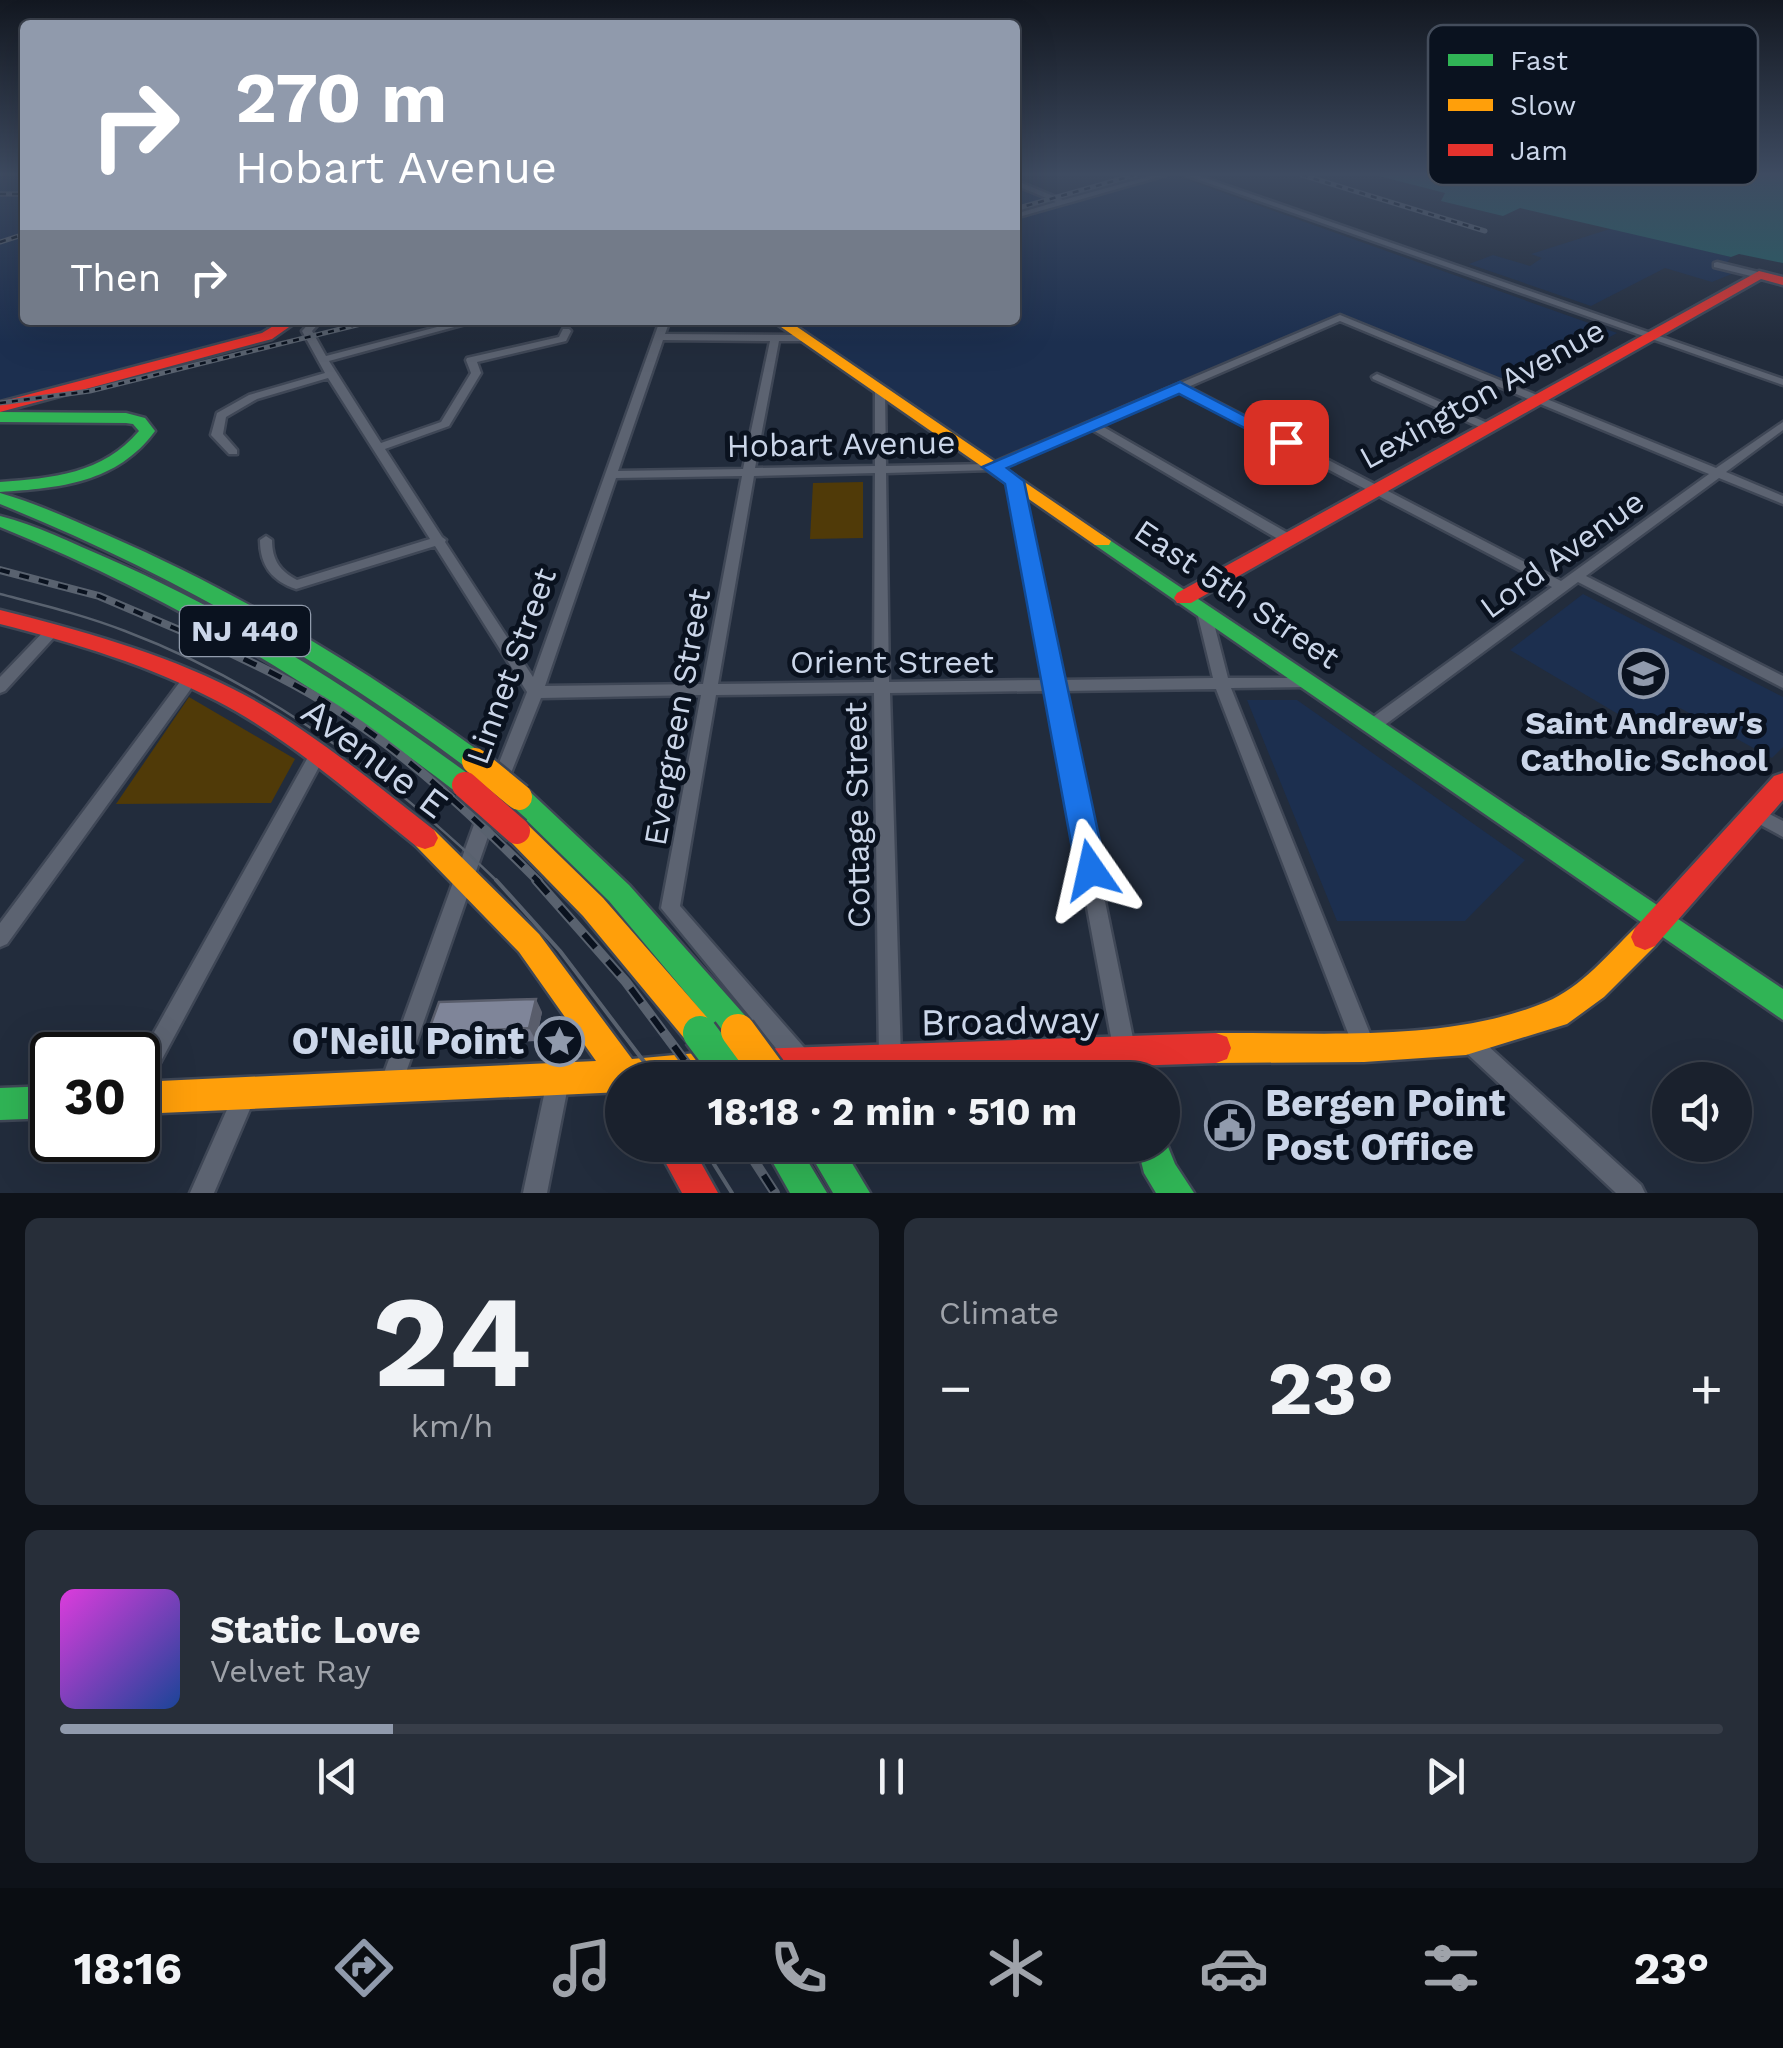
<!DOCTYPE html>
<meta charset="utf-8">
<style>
:root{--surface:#1a212d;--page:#272e39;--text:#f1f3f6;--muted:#9fa3aa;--line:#383e49;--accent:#909aac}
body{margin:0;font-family:"Work Sans",sans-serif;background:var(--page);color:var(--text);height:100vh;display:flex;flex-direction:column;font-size:38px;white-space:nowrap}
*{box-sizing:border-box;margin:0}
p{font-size:32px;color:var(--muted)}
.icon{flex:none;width:55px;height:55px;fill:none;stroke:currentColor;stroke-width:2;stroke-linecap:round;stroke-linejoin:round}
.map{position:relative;height:1193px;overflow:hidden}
.panel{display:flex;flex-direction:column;gap:25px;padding:25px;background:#0e1219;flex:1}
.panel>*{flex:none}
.hud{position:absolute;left:20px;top:20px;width:1000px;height:305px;border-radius:10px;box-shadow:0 10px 40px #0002,0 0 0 2px var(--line);background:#909aac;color:#fff;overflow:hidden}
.controls{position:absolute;left:1652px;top:1062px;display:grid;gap:20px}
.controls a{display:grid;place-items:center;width:100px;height:100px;border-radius:50%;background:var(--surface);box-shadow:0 10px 40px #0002,0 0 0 2px var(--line);font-size:50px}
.speed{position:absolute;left:30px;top:1032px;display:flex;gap:20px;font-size:50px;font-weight:700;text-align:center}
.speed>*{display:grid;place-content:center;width:130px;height:130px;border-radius:50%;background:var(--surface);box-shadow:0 10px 40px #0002,0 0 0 2px var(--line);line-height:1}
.speed .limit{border:5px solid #111;border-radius:15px;background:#fff;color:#111}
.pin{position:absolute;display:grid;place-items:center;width:85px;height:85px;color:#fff;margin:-42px;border-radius:20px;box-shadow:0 5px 15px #0006}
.me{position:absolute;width:110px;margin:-55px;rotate:349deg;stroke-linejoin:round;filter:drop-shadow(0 0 8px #0008)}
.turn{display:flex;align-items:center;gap:35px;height:210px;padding:0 50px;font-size:45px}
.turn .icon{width:130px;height:130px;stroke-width:2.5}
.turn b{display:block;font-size:70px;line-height:85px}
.then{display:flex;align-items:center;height:95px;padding:0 50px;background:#0003;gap:20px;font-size:38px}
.big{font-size:75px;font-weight:700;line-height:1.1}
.panel .card{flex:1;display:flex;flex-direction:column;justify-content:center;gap:15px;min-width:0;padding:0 35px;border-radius:15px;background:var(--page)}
.panel .dial{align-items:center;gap:0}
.dial b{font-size:130px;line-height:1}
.song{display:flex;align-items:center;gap:30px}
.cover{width:120px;height:120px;border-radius:15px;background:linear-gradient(135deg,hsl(300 70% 55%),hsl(220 70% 35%))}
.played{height:10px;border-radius:5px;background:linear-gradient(90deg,var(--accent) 20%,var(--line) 20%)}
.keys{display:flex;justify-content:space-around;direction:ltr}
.heat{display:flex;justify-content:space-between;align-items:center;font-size:55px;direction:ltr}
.panel .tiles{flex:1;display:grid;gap:25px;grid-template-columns:1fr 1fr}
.card:last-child{grid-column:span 2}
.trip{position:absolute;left:605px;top:1062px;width:575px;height:100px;border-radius:50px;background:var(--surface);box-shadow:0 10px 40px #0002,0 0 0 2px var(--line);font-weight:700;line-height:100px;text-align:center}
.menu{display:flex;height:160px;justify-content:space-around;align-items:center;background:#0a0d12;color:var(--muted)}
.menu .icon{width:70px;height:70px}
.menu .on{color:var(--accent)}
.menu b{font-size:45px;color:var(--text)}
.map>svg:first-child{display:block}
</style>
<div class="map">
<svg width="1783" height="1193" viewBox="0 0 1783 1193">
<rect width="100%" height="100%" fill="#222c3c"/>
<!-- built -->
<path fill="#1c2f4f" d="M0,175H25V320H281L250,338L0,400Z
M1158,175H1173L1617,333L1514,389L1340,318L990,466L785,320H1015V185L1038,196L1088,195Z
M1613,228L1731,257L1727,263L1734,273L1712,282L1665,268L1591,306L1469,264L1493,255L1530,266L1542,258L1531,254Z
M1583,594L1783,697V747L1772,758L1680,708L1650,733L1510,650Z
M1247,700H1297L1525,860L1465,921H1337Z"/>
<!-- green -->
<path fill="#503a08" d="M863,482V538L810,539L813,483Z
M189,697L295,759L271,803L116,804Z"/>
<!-- water -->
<path fill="#246165" d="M1375,175H1783V263L1739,254L1731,257L1520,208L1503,216L1441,201L1445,193Z"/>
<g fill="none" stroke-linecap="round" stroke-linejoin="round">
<defs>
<path id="street" d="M1154,175H1166L1015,218V214L1056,202L1015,185V180L1063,200Z
M1185,175H1196L1783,379V385Z
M1717,262L1762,273L1763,275L1759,278L1714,267V263Z
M1340,315L1716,468L1783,422V430L1726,472L1783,496V504L1719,478L1586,576L1783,676V688L1578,582L1378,730L1372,732L1366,730L1364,726L1366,722L1552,587L1179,391L1100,425L1293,536L1294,539L1293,542H1283L1091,429L992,470L886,473L889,682L1045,680L1008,481L1014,477L1020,481L1060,680L1213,678L1197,612L1204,607L1211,612L1228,678H1313L1316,682L1313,686L1308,687L1231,688L1375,1046L1371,1053L1364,1057L1357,1053L1353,1046L1216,689L1062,691L1136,1053L1132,1060L1125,1064L1118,1060L1114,1053L1047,691L890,693L901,1059L898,1067L890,1070L882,1067L879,1059L874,693L716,695L680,906L809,1053L812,1061L809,1069L801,1072L793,1069L661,908L701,695L541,698L505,788L499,790L493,788L491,783L527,692L435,546L296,589C272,581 260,566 260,540L266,536L272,540C272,560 280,571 297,580L430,539L328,378L257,399L226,417L223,434L237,450V454H229L211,435L217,413L249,395L325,373L302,331L312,320H322L312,331L326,356L464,320H480L329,361L381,443L441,422L471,373L466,360L467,358L559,337L563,329H569L571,331L566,341L477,362L481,373L449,426L385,449L442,537L446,540L445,542L533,677L659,323L653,320H670L665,334L805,335L810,338L805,341H779L755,468L875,466V390L880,387L885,390L886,466L990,464ZM1340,321L1709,474L1561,581L1188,387ZM663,340L770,341L743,469L618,471ZM875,473L874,682L718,684L754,476ZM742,476L703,684L545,686L616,478Z
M1377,374L1494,426L1496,428L1494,430H1486L1373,379L1372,377Z
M53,625L58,627L60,630L58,633L5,691L0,693V677L48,627Z
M190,674L195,675L198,679L195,683L7,944L0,947V923L185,675Z
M318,748L324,750L326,754L146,1089L138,1092V1061L312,750Z
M489,801L495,803L498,808L402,1084L399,1092L391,1095L383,1092L380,1084L480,808L483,803Z
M1756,807L1783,821V837L1750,819L1747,814L1750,809Z
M1468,1031L1475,1034L1641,1185L1645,1193H1616L1461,1048L1458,1041L1461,1034Z
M558,1070L566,1073L569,1081L547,1193H523L547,1081L550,1073Z
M245,1084L253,1087L256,1095L214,1193H190L237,1087Z"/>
<path id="fast" d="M0,412L126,413L145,418L155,431C117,483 60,488 0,492V482C52,478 103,474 139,431L133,424L126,423L0,422Z
M0,493C36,503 72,520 107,535C241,593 365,669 483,754L487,761L483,768L475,770L467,768C321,659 168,572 0,504Z
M0,516C36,525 72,543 107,558C238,615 358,693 474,778L477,785L474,792L465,795L456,792C315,683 166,594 0,527Z
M1102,535L1783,989V1020L1095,545L1093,541L1095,537Z
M519,787L528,790L629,885L749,1020L753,1031L749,1042L738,1046L727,1042L609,901L510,804L507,797L510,790Z
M52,1086V1118L0,1120V1088Z
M1162,1132L1175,1164L1194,1193H1156L1144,1173L1137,1145H1162Z
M763,1145H798L827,1193H790Z
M805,1145H841L870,1193H833Z"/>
<path id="slow" d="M771,320H787L1111,541L1109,545H1095Z
M517,820L526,823L603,898L711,1022L715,1033L711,1044L700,1048L689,1044L583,916L508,839L504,831L508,823Z
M425,827L434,830L539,934L632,1059L729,1050L740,1055L745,1066L740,1077L733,1080H622V1092L138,1114V1082L596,1061L519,952L416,846L412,838L416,830Z
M1645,924L1655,928L1659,937L1655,946L1604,997L1567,1024L1466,1055L1364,1062L1216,1063L1205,1059L1201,1048L1205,1037L1216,1033C1321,1032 1447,1043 1546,1002C1581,988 1609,953 1635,928Z
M1125,1038L1136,1042L1149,1080H1117L1110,1053L1114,1042Z"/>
<path id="jam" d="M1759,271L1783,277V285L1761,279L1191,603H1177L1174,598L1177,593Z
M283,320H299L272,339L0,412V402L262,333Z
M0,610C79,630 160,652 233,689C306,726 370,780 434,830L438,838L434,846L425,849L416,846C352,795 290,739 217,701C149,665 74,643 0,624Z
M1783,773V800L1655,946L1645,950L1635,946L1631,937L1635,928L1774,776Z
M1216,1033L1227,1037L1231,1048L1227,1059L1216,1063L758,1079L747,1075L743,1064L747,1053L758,1049Z
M656,1145H691L718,1193H682Z"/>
</defs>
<!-- street casing -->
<use href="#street" stroke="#3f4756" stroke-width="5"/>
<!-- fast casing -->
<use href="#fast" stroke="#3f4756" stroke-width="5"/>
<!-- slow casing -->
<use href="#slow" stroke="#3f4756" stroke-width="5"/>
<!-- jam casing -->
<use href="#jam" stroke="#3f4756" stroke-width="5"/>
<!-- street -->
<use href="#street" fill="#5c6371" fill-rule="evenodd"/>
<!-- fast -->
<use href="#fast" fill="#30b455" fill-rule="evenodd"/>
<!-- slow -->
<use href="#slow" fill="#ff9f0a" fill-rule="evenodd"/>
<!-- jam -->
<use href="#jam" fill="#e5322d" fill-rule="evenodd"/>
<!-- tram-far1 -->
<path stroke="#59626f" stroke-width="2.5" d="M0,594C42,605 84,615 125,631C265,684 392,778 498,882"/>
<!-- tram -->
<path stroke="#59626f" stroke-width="4" d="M496,880L560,951L658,1080
M702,1145L732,1193"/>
<defs>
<path id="rail-far3" d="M1302,175L1485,231
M0,194H25
M1015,209L1135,175
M0,242L25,234
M0,403L90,391L377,320"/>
<path id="rail-far2" d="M0,570L99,596L198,638"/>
<path id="rail-far1" d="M193,635C244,659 295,682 342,713C415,761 478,821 539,882"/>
<path id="rail" d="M536,880L626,982L699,1080
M744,1145L775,1193"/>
</defs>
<!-- rail-far3 casing -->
<use href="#rail-far3" stroke="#59626f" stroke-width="5"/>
<!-- rail-far2 casing -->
<use href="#rail-far2" stroke="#59626f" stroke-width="8"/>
<!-- rail-far1 casing -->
<use href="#rail-far1" stroke="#59626f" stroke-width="9"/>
<!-- rail casing -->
<use href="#rail" stroke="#59626f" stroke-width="10"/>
<!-- rail-far3 -->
<use href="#rail-far3" stroke="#0a121f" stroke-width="2.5" stroke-dasharray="6" stroke-linecap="butt"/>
<!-- rail-far2 -->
<use href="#rail-far2" stroke="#0a121f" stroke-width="4" stroke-dasharray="10" stroke-linecap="butt"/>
<!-- rail-far1 -->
<use href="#rail-far1" stroke="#0a121f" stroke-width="5" stroke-dasharray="14" stroke-linecap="butt"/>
<!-- rail -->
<use href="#rail" stroke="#0a121f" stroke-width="6" stroke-dasharray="18" stroke-linecap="butt"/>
<defs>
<path id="fast-bridge" d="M700,1033L735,1080"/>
<path id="slow-bridge-far1" d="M475,761L519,797"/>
<path id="slow-bridge" d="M738,1031L774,1080"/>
<path id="jam-bridge" d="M465,785L517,831"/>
</defs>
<!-- fast-bridge casing -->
<use href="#fast-bridge" stroke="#3f4756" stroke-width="39" stroke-linecap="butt"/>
<!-- slow-bridge-far1 casing -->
<use href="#slow-bridge-far1" stroke="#3f4756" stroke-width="31" stroke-linecap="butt"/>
<!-- slow-bridge casing -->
<use href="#slow-bridge" stroke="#3f4756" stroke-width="39" stroke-linecap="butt"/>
<!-- jam-bridge casing -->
<use href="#jam-bridge" stroke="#3f4756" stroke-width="31" stroke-linecap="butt"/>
<!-- fast-bridge -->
<use href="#fast-bridge" stroke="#30b455" stroke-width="34"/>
<!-- slow-bridge-far1 -->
<use href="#slow-bridge-far1" stroke="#ff9f0a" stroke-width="26"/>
<!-- slow-bridge -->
<use href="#slow-bridge" stroke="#ff9f0a" stroke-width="34"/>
<!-- jam-bridge -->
<use href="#jam-bridge" stroke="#e5322d" stroke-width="26"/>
</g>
<!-- wall -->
<path fill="#6d7284" d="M542,1012L536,1041L497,1043L494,1051H480L476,1045L438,1046L428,1032Z"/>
<!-- shaded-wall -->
<path fill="#595d6b" d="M536,999L542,1012L536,1041L529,1028Z
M489,1030L497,1043L494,1051L486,1038Z"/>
<!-- building -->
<path fill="#7f8599" stroke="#595d6b" stroke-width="2.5" d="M536,999L529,1028L489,1030L486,1038H472L474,1031L428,1032L439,1002Z"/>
<!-- sky -->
<linearGradient id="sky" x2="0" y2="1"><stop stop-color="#131821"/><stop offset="0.51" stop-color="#3e4b61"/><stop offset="1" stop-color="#3e4b61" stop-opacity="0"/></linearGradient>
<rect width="1783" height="342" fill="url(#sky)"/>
<!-- route -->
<path fill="#1a73e8" stroke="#114b97" stroke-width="2.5" d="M1180,382L1295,442L1286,448L1279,446L1179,394L1007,468L1024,481L1106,870L1102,880L1091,884L1080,880L1076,870L1005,484L982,467Z"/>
<!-- icons -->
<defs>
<symbol id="school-ring" viewBox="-11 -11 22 22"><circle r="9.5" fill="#0a121f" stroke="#909aac" stroke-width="1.5"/><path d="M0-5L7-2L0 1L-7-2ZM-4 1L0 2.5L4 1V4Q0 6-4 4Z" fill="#909aac"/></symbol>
<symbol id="sight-ring" viewBox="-11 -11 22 22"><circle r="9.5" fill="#0a121f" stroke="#909aac" stroke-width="1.5"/><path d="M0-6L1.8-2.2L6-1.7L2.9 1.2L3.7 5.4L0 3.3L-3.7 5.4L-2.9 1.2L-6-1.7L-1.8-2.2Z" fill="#909aac"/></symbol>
<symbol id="civic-ring" viewBox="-11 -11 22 22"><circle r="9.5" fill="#0a121f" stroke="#909aac" stroke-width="1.5"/><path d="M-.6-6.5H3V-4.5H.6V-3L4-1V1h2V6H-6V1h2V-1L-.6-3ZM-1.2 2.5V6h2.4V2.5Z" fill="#909aac"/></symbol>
</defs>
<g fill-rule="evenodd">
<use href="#school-ring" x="1616" y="646" width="55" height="55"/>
<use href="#sight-ring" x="532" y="1014" width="55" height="55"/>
<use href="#civic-ring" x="1202" y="1098" width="55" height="55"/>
</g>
<g text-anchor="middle" stroke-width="10" stroke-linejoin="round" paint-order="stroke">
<!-- shield labels -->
<rect fill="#0a121f" stroke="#919bac" stroke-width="2.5" x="180" y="606" width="130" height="50" rx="8"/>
<g font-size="30" font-weight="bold" fill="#cbd6e9">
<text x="245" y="641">NJ 440</text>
</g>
<!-- street labels -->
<g font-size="32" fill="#cbd6e9" stroke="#0a121f">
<text transform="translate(1482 394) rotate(-29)" y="11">Lexington Avenue</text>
<text transform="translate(841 444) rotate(-1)" y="11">Hobart Avenue</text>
<text transform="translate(1562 554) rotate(-36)" y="11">Lord Avenue</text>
<text transform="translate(1237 594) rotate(34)" y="11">East 5th Street</text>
<text x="892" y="673">Orient Street</text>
<text transform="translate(511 666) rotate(-70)" y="11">Linnet Street</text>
<text transform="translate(677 717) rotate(-80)" y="11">Evergreen Street</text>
<text transform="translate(857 815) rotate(-91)" y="11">Cottage Street</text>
</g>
<!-- poi labels -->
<g font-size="32" font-weight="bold" fill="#cbd6e9" stroke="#0a121f">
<text x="1644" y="734">Saint Andrew's<tspan x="1644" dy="37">Catholic School</tspan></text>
</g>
<!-- near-street labels -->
<g font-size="38" fill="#cbd6e9" stroke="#0a121f">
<text transform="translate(375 758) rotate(37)" y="13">Avenue E</text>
<text transform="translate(1010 1021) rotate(-1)" y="13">Broadway</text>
</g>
<!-- near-poi labels -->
<g font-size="38" font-weight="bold" fill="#cbd6e9" stroke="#0a121f" text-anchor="end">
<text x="524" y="1054">O'Neill Point</text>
<text x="1265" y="1116" text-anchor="start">Bergen Point<tspan x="1265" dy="44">Post Office</tspan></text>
</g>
</g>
<!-- legend -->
<rect x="1428" y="25" width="330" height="160" rx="15" fill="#0a121f" stroke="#444d5c" stroke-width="2.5"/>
<rect x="1448" y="54" width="45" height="12" fill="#30b455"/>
<rect x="1448" y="99" width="45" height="12" fill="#ff9f0a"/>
<rect x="1448" y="144" width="45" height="12" fill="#e5322d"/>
<g font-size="28" fill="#cbd6e9">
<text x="1510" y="70">Fast</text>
<text x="1510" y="115">Slow</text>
<text x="1510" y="160">Jam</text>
</g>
</svg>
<div class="controls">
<a><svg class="icon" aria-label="sound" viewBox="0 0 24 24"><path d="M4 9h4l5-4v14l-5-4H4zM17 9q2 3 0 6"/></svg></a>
</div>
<div class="speed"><div class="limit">30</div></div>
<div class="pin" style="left:1286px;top:442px;background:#d93025"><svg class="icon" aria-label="arrive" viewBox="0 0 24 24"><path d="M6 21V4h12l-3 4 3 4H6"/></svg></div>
<svg class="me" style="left:1091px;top:870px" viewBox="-20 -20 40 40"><path d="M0-17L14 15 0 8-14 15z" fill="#1a73e8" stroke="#fff" stroke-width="4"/></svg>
<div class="trip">18:18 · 2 min · 510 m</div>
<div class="hud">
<div class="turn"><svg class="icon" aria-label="right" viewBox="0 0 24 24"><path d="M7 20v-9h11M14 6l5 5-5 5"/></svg><div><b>270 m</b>Hobart Avenue</div></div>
<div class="then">Then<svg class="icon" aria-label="right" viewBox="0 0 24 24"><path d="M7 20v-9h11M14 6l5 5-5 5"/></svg></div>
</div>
</div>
<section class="panel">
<div class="tiles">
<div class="card dial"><b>24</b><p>km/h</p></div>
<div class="card"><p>Climate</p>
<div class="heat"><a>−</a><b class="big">23°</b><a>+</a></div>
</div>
<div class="card">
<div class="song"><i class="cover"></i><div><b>Static Love</b><p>Velvet Ray</p></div></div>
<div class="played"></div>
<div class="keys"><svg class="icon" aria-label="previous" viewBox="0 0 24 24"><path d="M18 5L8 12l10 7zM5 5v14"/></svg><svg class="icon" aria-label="pause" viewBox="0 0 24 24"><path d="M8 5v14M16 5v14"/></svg><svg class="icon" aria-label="next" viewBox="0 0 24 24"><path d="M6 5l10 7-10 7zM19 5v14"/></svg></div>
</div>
</div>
</section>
<nav class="menu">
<b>18:16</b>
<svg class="icon on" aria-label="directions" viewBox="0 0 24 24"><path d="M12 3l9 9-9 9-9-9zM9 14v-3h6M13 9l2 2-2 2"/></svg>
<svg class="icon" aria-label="music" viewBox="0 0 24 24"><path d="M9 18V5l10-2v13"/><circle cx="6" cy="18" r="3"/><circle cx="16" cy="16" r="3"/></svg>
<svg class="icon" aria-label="phone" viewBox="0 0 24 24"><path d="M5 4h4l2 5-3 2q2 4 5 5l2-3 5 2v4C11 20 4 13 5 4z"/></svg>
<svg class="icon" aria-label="climate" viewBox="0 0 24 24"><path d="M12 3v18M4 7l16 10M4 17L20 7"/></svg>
<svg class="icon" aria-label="car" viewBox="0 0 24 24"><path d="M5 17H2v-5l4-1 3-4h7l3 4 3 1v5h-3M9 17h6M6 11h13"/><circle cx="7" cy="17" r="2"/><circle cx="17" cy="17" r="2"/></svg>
<svg class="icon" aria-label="filters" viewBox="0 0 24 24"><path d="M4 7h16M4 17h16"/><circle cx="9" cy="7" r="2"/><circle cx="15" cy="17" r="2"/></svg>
<b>23°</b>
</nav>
